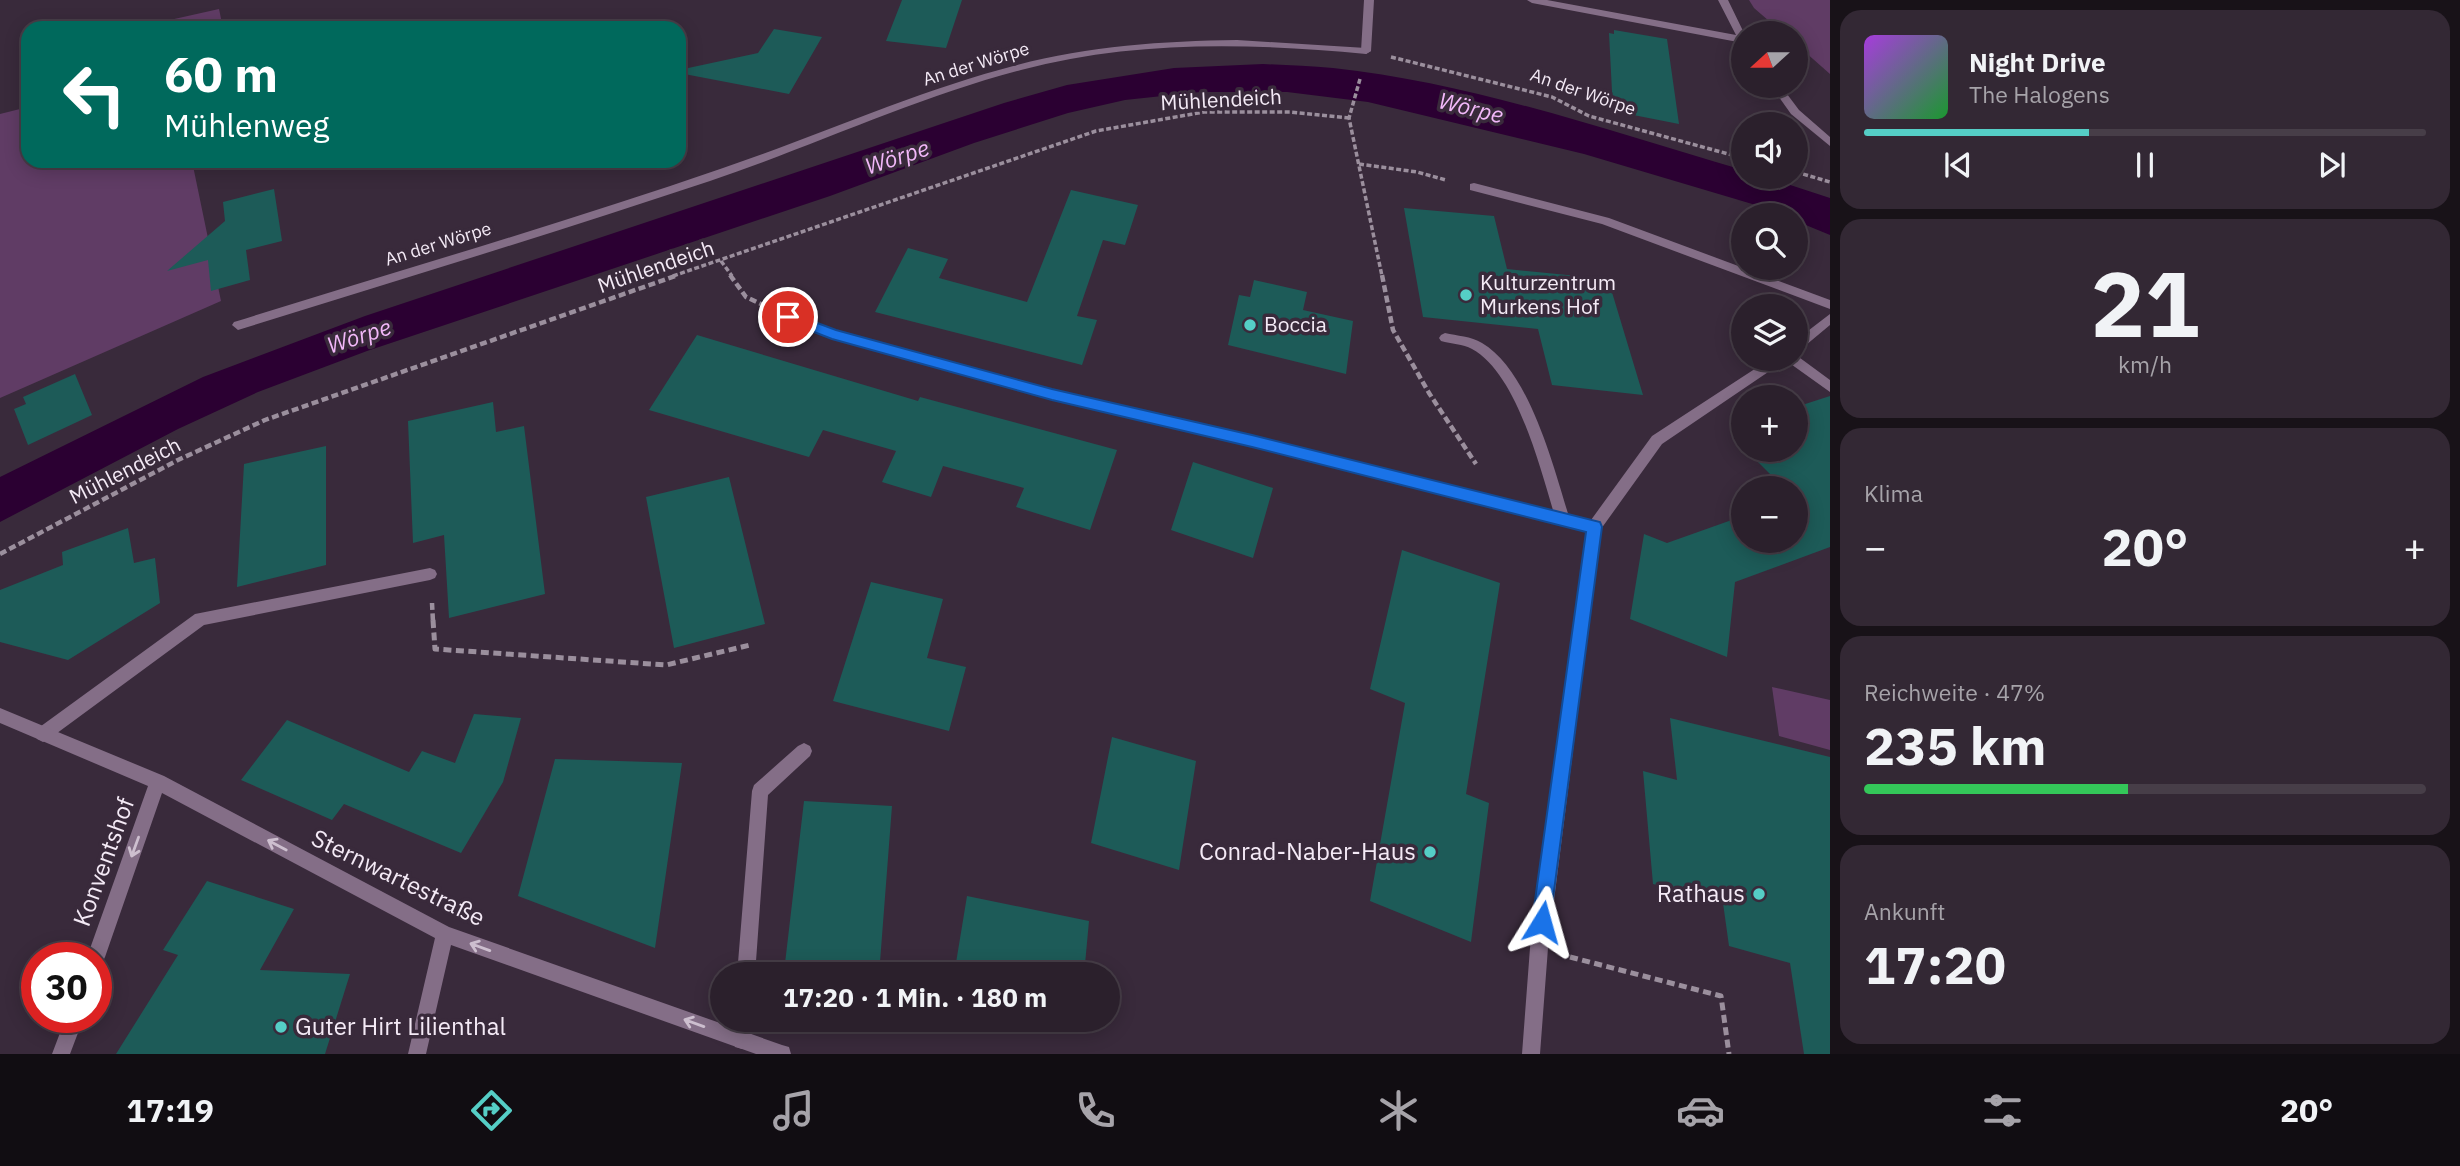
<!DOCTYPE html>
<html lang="de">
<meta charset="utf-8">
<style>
:root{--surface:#2b202c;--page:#332834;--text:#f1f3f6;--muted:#a6a3a9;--line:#473e48;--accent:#55cec6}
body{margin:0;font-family:"IBM Plex Sans",sans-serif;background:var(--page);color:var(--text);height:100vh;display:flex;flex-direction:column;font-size:26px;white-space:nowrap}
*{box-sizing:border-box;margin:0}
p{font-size:23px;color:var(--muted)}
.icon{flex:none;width:38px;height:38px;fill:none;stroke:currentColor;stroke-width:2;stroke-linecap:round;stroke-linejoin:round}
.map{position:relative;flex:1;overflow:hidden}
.sheet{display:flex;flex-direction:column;gap:10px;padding:10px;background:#181218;width:630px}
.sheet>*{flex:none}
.hud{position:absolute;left:21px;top:21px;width:665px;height:147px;border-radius:21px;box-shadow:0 4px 18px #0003,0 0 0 2px var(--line);background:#00695c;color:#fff;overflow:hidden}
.needle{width:46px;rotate:249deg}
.buttons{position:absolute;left:1731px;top:21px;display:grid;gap:14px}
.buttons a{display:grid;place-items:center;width:77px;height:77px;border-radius:50%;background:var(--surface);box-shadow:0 4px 18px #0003,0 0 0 2px var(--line);font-size:35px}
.speed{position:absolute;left:21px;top:942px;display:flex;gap:14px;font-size:35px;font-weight:700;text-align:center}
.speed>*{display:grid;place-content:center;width:91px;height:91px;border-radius:50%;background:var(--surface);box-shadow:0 4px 18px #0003,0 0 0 2px var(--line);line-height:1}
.speed .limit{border:10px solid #d22;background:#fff;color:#111}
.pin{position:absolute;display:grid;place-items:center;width:60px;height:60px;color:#fff;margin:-30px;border:4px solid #fff;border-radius:50%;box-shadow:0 2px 7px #0007}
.me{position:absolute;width:77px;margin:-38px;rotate:8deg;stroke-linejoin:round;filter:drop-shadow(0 0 5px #0008)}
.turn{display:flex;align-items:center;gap:24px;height:147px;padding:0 28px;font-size:32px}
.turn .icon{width:91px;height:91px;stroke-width:2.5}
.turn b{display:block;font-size:49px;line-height:60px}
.big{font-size:52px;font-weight:700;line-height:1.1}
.sheet .card{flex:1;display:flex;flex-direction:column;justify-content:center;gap:10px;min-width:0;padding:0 24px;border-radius:21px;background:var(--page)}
.sheet .dial{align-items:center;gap:0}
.dial b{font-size:91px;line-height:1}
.song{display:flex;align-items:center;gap:21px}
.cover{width:84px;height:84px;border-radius:10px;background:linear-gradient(135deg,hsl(280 70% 55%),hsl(130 70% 35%))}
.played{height:7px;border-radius:4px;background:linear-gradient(90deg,var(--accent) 40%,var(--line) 40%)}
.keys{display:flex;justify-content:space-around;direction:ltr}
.heat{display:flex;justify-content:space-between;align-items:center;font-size:38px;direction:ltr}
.charge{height:10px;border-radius:5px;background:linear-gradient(90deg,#34c759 47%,var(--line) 0)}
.trip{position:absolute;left:710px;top:962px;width:410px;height:70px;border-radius:35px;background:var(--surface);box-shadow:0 4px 18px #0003,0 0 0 2px var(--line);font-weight:700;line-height:70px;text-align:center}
.tabs{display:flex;height:112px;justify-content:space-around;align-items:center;background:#110d12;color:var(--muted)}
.tabs .icon{width:49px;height:49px}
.tabs .active{color:var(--accent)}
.tabs b{font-size:32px;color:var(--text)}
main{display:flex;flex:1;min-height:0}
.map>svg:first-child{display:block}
</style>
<main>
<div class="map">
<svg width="1830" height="1054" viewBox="0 0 1830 1054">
<rect width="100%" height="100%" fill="#392a3b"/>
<!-- green -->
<path fill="#603c65" d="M1749,0H1830V74L1796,44V33H1783L1754,8Z
M219,9L223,28H134Z
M28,107V161H192L221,301L0,398V114Z
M1772,687L1830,700V750L1779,736Z"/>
<!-- water -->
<path fill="#2b0032" d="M1263,64C1286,65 1310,66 1333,68C1473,83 1609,131 1743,170V177H1766L1830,198V235L1796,221V215H1782L1759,206L1584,154L1368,102L1287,92H1200L1125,100L1068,113L974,143L830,196L367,351L258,392L178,429L0,522V477L203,377L365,316L1004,103L1067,85L1174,68Z"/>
<!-- building -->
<path fill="#1d5b58" d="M902,0H962L946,48L886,41Z
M774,29L822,37L789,94L679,73V70L758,53Z
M1614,30L1667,39L1679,124L1613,111L1609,33L1614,34Z
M274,189L282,241L246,250L250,280L211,291L208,260L167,271L225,221L223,202Z
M1071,190L1138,205L1125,245L1103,240L1077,316L1097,320L1082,365L875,312L908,248L948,259L939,278L1027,302Z
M1404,208L1494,216L1507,269L1608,279L1643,395L1552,385L1538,329L1423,317Z
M1254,280L1307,292L1303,310L1353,321L1346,374L1228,345L1239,295L1250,297Z
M697,335L918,401L920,397L1117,450L1090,530L1016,507L1024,488L943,466L931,497L882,482L896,451L823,430L809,457L649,410Z
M75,374L92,415L28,445L14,409L26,404L23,397Z
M1830,396V547L1735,582L1727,657L1630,619L1644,534L1667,543L1743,516V541H1796V488H1784L1746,450H1796V407Z
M493,402L496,432L524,426L545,594L449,618L444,535L413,543L408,421Z
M326,446V565L237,587L244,464Z
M1193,462L1273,488L1253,558L1171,530Z
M729,477L765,624L674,648L646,497Z
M128,528L134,563L155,558L160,603L68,660L0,642V590L63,565L62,552Z
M1402,550L1500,583L1466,794L1489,803L1471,942L1370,901L1405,703L1370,689Z
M871,582L943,599L927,658L966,667L949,731L833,701Z
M474,714L521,718L503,782L461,853L344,804L332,820L241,780L287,720L409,772L422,751L455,763Z
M1670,718L1830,757V1054H1804L1790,963L1729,946L1723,903L1653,884L1643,771L1677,780Z
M1112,737L1196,761L1179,870L1091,843Z
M555,759L682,763L655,948L518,896Z
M804,801L892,806L879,975L784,972Z
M207,881L294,909L260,970L350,974L325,1054H116L178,955L163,950Z
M967,896L1089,921L1084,975H954Z
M1030,1020H1080L1079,1031Z"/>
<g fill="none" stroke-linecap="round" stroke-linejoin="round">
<!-- path-far2 -->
<path stroke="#9b8f9d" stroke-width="3.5" stroke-dasharray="5 2.5" stroke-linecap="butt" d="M1391,57L1552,97L1589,116L1743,158
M1360,79L1349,118L1382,276
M1359,164L1417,172L1446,180
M1796,172L1830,182
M721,261L732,276
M673,276L1096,131L1204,112H1290L1349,118"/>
<!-- path-far1 -->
<path stroke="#9b8f9d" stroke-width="4.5" stroke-dasharray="7 3.5" stroke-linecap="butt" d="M730,275L746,297L763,305
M1382,275L1393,330L1429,393L1476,464
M0,554L178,460L265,420L678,275
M432,603L433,622"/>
<!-- path -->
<path stroke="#9b8f9d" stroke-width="5" stroke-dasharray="8 4.5" stroke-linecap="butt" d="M433,620L435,649L666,665L750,645
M1570,957L1721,996L1729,1054"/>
<!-- lane -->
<path fill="#846e87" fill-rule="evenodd" d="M1237,40L1366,48L1371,51L1366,54C1251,43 1133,40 1021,70C914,98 814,146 710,181C554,233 396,281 238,330L232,325L234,322C397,271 561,224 723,168C821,135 916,91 1017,65C1089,46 1163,41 1237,40Z
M1474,183L1609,218L1830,300V309L1602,224L1470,190V184Z
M1445,333C1457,336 1471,336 1482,343C1530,371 1554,469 1570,520L1568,524H1558L1556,520C1541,472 1518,374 1472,349C1463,344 1451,344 1441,341L1439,338L1441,335Z
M1796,355L1830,380V392L1788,362L1786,359H1796Z
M430,568L435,570L437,574L435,578L430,580L204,625L49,739L43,742L37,739L35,734L37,729L195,614Z
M804,743L810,746L812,751L810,756L768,795L755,975H737L752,791L754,785L798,746Z
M734,1020H752L751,1040L749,1047L742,1049L735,1047L733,1040Z"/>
<!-- street -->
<path fill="#846e87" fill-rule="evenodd" d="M1364,0H1374L1371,51L1366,54L1361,51Z
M1527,0H1547L1736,35L1718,0H1728L1744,33L1743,43L1532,3Z
M1771,86H1781L1799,110L1830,137V146L1791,114Z
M788,313L835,330L1052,390L1252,436L1591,520L1652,436L1770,359H1785L1783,362L1662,444L1601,529L1548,948L1540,1054H1522L1530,948L1586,531L1252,446L1052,400L832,339L784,320L782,317Z
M1830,314V325L1800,350L1796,352V340Z
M0,708L164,776L449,927L782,1045L789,1047L791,1054H756L451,945L426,1054H408L435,938L162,793L105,957L102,963L96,966V957H87L148,786L0,723Z
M66,1017H84L70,1054H52Z"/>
</g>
<!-- one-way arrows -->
<defs><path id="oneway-shaft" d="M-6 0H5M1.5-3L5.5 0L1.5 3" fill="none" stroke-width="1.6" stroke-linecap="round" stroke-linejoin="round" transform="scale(1.75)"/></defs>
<g stroke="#cdbfcf">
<use href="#oneway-shaft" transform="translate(277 845) rotate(-152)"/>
<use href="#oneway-shaft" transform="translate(135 847) rotate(110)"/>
<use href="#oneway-shaft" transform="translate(480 947) rotate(-160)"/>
<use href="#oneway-shaft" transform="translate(694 1023) rotate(-160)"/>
</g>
<!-- route -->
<path fill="#1a73e8" stroke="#114b97" stroke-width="2" d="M788,312L836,330L1052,389L1252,435L1600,522L1602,527L1549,929L1542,932L1535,929L1532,922L1586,532L1252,447L1052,400L832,339L783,320V313Z"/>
<!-- markers -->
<g fill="#55cec6" stroke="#392a3b" stroke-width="2.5">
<circle cx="1466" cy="295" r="7"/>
<circle cx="1250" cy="325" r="7"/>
<circle cx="1430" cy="852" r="7"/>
<circle cx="1759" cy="894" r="7"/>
<circle cx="281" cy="1027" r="7"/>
</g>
<g text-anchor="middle" stroke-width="7" stroke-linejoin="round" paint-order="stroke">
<!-- far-street labels -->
<g font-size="18" fill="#f4eaf6" stroke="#392a3b">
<text transform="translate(976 64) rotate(-17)" y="6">An der Wörpe</text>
<text transform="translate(1583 92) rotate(19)" y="6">An der Wörpe</text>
<text transform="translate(438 244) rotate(-17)" y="6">An der Wörpe</text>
</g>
<!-- street labels -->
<g font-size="21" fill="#f4eaf6" stroke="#392a3b">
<text transform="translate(1221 100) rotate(-3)" y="7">Mühlendeich</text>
<text transform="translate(656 267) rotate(-19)" y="7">Mühlendeich</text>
<text transform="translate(125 471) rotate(-27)" y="7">Mühlendeich</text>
</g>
<!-- poi labels -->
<g font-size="21" fill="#f4eaf6" stroke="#392a3b" text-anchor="start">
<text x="1480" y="290">Kulturzentrum<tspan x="1480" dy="24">Murkens Hof</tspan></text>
<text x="1264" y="332">Boccia</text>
</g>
<!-- water labels -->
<g font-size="23" font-style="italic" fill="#f2b8f9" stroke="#392a3b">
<text transform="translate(1471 108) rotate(14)" y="8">Wörpe</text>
<text transform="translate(897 157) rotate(-18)" y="8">Wörpe</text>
<text transform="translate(359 336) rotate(-18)" y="8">Wörpe</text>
</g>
<!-- near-poi labels -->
<g font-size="24" fill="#f4eaf6" stroke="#392a3b" text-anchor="end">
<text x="1416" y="860">Conrad-Naber-Haus</text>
<text x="1745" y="902">Rathaus</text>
<text x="295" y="1035" text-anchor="start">Guter Hirt Lilienthal</text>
</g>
<!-- near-street labels -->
<g font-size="24" fill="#f4eaf6" stroke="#392a3b">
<text transform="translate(104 862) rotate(-70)" y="8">Konventshof</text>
<text transform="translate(398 878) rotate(26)" y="8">Sternwartestraße</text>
</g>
</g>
</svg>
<div class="buttons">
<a><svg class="needle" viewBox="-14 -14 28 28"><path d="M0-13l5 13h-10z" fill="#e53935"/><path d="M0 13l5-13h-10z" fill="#a6a3a9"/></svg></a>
<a><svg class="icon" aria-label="sound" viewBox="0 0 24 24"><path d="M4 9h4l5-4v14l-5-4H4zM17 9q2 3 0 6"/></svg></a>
<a><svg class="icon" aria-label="search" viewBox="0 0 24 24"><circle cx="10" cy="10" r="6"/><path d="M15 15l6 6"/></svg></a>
<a><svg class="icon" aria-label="layers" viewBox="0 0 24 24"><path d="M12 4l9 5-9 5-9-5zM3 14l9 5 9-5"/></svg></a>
<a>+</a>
<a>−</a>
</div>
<div class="speed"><div class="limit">30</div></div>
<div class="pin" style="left:788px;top:317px;background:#d93025"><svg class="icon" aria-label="arrive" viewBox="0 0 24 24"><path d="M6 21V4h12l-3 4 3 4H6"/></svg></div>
<svg class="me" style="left:1542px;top:922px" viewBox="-20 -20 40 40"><path d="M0-17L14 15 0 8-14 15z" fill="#1a73e8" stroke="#fff" stroke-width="4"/></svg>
<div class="trip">17:20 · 1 Min. · 180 m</div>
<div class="hud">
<div class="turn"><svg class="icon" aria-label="left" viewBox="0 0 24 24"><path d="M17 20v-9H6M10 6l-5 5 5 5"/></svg><div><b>60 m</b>Mühlenweg</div></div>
</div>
</div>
<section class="sheet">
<div class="card">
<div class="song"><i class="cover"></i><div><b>Night Drive</b><p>The Halogens</p></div></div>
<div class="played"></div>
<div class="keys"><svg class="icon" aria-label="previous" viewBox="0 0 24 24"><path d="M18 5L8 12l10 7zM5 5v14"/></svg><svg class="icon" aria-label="pause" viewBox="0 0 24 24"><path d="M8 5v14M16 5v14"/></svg><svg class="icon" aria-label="next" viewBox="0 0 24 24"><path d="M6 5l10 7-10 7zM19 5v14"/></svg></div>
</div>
<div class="card dial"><b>21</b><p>km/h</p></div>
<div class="card"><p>Klima</p>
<div class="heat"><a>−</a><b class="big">20°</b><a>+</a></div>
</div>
<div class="card"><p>Reichweite · 47%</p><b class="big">235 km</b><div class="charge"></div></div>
<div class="card"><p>Ankunft</p><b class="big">17:20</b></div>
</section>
</main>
<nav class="tabs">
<b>17:19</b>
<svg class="icon active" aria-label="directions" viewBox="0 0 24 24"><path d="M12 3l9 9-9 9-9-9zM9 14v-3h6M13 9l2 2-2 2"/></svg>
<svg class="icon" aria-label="music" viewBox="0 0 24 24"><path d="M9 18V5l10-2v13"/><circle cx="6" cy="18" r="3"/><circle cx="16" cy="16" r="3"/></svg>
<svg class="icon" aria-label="phone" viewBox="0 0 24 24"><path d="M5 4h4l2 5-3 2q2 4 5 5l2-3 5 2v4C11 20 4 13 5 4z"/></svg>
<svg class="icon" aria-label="climate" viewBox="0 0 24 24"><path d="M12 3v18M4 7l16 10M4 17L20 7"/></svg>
<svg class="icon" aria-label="car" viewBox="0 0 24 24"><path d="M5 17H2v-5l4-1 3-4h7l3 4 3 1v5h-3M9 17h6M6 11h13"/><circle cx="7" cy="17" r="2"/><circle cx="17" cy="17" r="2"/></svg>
<svg class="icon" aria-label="filters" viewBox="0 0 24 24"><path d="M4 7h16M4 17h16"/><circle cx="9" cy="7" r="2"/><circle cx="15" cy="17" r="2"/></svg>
<b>20°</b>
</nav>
